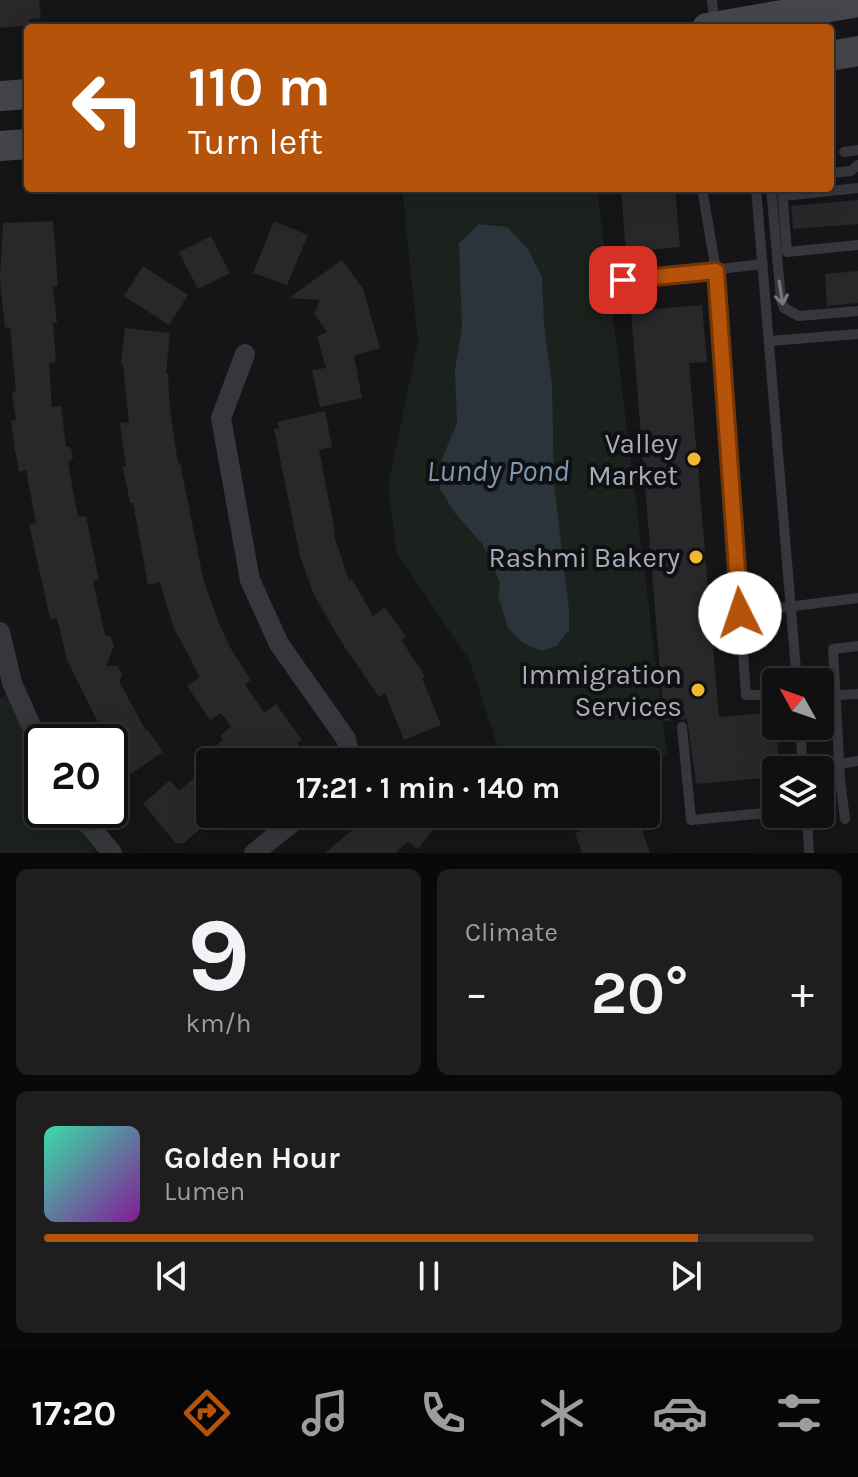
<!DOCTYPE html>
<meta charset="utf-8">
<style>
:root{--surface:#101011;--page:#1e1e1f;--text:#f1f3f6;--muted:#9c9d9f;--line:#303031;--accent:#b45309}
body{margin:0;font-family:Karla,sans-serif;background:var(--page);color:var(--text);height:100vh;display:flex;flex-direction:column;font-size:30px;white-space:nowrap}
*{box-sizing:border-box;margin:0}
p{font-size:26px;color:var(--muted)}
.icon{flex:none;width:44px;height:44px;fill:none;stroke:currentColor;stroke-width:2;stroke-linecap:round;stroke-linejoin:round}
.map{position:relative;height:853px;overflow:hidden}
.details{display:flex;flex-direction:column;gap:16px;padding:16px;background:#090909;flex:1}
.details>*{flex:none}
.hud{position:absolute;left:24px;top:24px;width:810px;height:168px;border-radius:8px;box-shadow:0 8px 32px #0002,0 0 0 2px var(--line);background:#b45309;color:#fff;overflow:hidden}
.needle{width:52px;rotate:310deg}
.buttons{position:absolute;left:762px;top:668px;display:grid;gap:16px}
.buttons a{display:grid;place-items:center;width:72px;height:72px;border-radius:8px;background:var(--surface);box-shadow:0 8px 32px #0002,0 0 0 2px var(--line);font-size:40px}
.speed{position:absolute;left:24px;top:724px;display:flex;gap:16px;font-size:40px;font-weight:700;text-align:center}
.speed>*{display:grid;place-content:center;width:104px;height:104px;border-radius:50%;background:var(--surface);box-shadow:0 8px 32px #0002,0 0 0 2px var(--line);line-height:1}
.speed .limit{border:4px solid #111;border-radius:12px;background:#fff;color:#111}
.pin{position:absolute;display:grid;place-items:center;width:68px;height:68px;color:#fff;margin:-34px;border-radius:16px;box-shadow:0 4px 12px #0006}
.me{position:absolute;width:88px;margin:-44px;rotate:356deg;stroke-linejoin:round;filter:drop-shadow(0 0 6px #0008)}
.turn{display:flex;align-items:center;gap:28px;height:168px;padding:0 32px;font-size:36px}
.turn .icon{width:104px;height:104px;stroke-width:2.5}
.turn b{display:block;font-size:56px;line-height:68px}
.big{font-size:60px;font-weight:700;line-height:1.1}
.details .card{flex:1;display:flex;flex-direction:column;justify-content:center;gap:12px;min-width:0;padding:0 28px;border-radius:12px;background:var(--page)}
.details .dial{align-items:center;gap:0}
.dial b{font-size:104px;line-height:1}
.song{display:flex;align-items:center;gap:24px}
.cover{width:96px;height:96px;border-radius:12px;background:linear-gradient(135deg,hsl(160 70% 55%),hsl(290 70% 35%))}
.played{height:8px;border-radius:4px;background:linear-gradient(90deg,var(--accent) 85%,var(--line) 85%)}
.keys{display:flex;justify-content:space-around;direction:ltr}
.heat{display:flex;justify-content:space-between;align-items:center;font-size:44px;direction:ltr}
.details .tiles{flex:1;display:grid;gap:16px;grid-template-columns:1fr 1fr}
.card:last-child{grid-column:span 2}
.trip{position:absolute;left:196px;top:748px;width:464px;height:80px;border-radius:8px;background:var(--surface);box-shadow:0 8px 32px #0002,0 0 0 2px var(--line);font-weight:700;line-height:80px;text-align:center}
.menu{display:flex;height:128px;justify-content:space-around;align-items:center;background:#060607;color:var(--muted)}
.menu .icon{width:56px;height:56px}
.menu .selected{color:var(--accent)}
.menu b{font-size:36px;color:var(--text)}
.map>svg:first-child{display:block}
</style>
<div class="map">
<svg width="858" height="853" viewBox="0 0 858 853">
<rect width="100%" height="100%" fill="#151517"/>
<!-- green -->
<path fill="#1b221d" d="M402,188H597L667,754L646,765V762H502L470,661L397,553L388,486L418,341Z
M6,696L42,769V810H65L96,853H0V698Z"/>
<!-- water -->
<path fill="#2b343b" d="M479,224L507,227L528,249L542,277L544,324L552,386L554,484L569,610V630L556,646L542,651L523,643L508,628L498,595L500,583L483,545L455,513L440,489L442,459L457,423L455,370L462,328L459,243Z"/>
<!-- building -->
<path fill="#28282b" d="M0,0H39L41,18L29,19L30,25L0,28Z
M675,188L680,247L626,252L621,189Z
M858,200V224L793,229L791,206Z
M53,221L58,286L53,287L57,323H53L56,362L49,363L52,407L61,406L66,446L71,448L73,458L68,463L78,517L86,516L99,580L93,581L105,635L111,637L114,646L106,666H118L122,675L119,681L145,729L148,730L163,752L131,774L125,766L110,776V742H104L94,725L98,723L67,660L57,618L50,619L29,524L36,523L26,470L19,472L15,450L11,421L16,420L12,394L16,390L15,380L10,327L5,328L0,280L3,223Z
M274,221L308,235L287,285L253,273Z
M211,236L230,273L198,289L179,252Z
M342,260L363,289L380,348L354,356L362,398L320,407L312,370L326,368L317,337L327,332L314,314L320,300L289,298Z
M143,266L188,295L169,325L124,296Z
M858,271V303L827,306L825,274Z
M702,305L707,362L689,363L719,717L774,712L780,770H776V777L696,784L687,719L664,721L631,311Z
M125,328L170,333L166,374H168L170,410L178,463H180L203,578L219,624L231,649L251,680L245,684L264,713L276,704L302,740L297,743L301,749L284,762H220L211,750L223,740L220,736L231,726L221,713L210,720L187,686L200,677L173,626L160,582L148,585L133,503H130L123,467L126,466L120,423L129,422L123,364H121Z
M325,411L332,447L319,450L335,532H333L349,581L352,579L373,616L385,607L406,637L401,640L425,676L422,678L441,725L404,740L385,693L379,697L342,643L314,595L300,556L274,429L279,428L277,422Z
M210,764V820L184,843H176L143,804L170,780L179,791Z
M371,814H432L440,820L418,849L408,842L395,853H325Z
M618,814H637L650,853H582L575,833L608,821L607,818Z"/>
<g fill="none" stroke-linecap="round" stroke-linejoin="round">
<!-- service -->
<path stroke="#36373c" stroke-width="10" d="M712,0L715,25
M844,152L858,150
M830,173L851,171L858,165
M702,188L716,271L746,695H776
M756,188L797,682
M771,188L781,300L784,308L799,316L858,311
M782,188L787,252L858,245
M783,196L858,188
M623,280L763,264
M770,341L858,334
M740,613L858,598
M820,696L858,694
M800,726L803,770
M682,727L691,820L776,812
M839,764L858,761
M807,814L809,853
M845,819L840,779L833,649L858,646"/>
<!-- minor -->
<path stroke="#36373c" stroke-width="20" d="M245,354L221,418L250,580L279,644L346,739L351,762
M0,632L12,683L42,750
M76,810L112,853
M254,853L303,814"/>
<!-- secondary -->
<path stroke="#44464c" stroke-width="30" d="M707,28L858,2
M830,56L858,51
M0,96L28,94
M0,146L28,144"/>
</g>
<!-- one-way arrows -->
<defs><path id="oneway-shaft" d="M-6 0H5M1.5-3L5.5 0L1.5 3" fill="none" stroke-width="1.6" stroke-linecap="round" stroke-linejoin="round" transform="scale(2)"/></defs>
<use stroke="#747780" href="#oneway-shaft" transform="translate(781 293) rotate(81)"/>
<g fill="none" stroke-linecap="round" stroke-linejoin="round">
<defs>
<path id="route" d="M623,280L716,271L740,613"/>
</defs>
<!-- route casing -->
<use href="#route" stroke="#753606" stroke-width="20"/>
<!-- route -->
<use href="#route" stroke="#b45309" stroke-width="14"/>
</g>
<!-- markers -->
<g fill="#f3b832" stroke="#101012" stroke-width="3">
<circle cx="694" cy="459" r="8"/>
<circle cx="696" cy="557" r="8"/>
<circle cx="698" cy="690" r="8"/>
</g>
<g text-anchor="middle" stroke-width="8" stroke-linejoin="round" paint-order="stroke">
<!-- poi labels -->
<g font-size="28" fill="#a7acb8" stroke="#101012" text-anchor="end">
<text x="678" y="453">Valley<tspan x="678" dy="32">Market</tspan></text>
<text x="680" y="567">Rashmi Bakery</text>
<text x="682" y="684">Immigration<tspan x="682" dy="32">Services</tspan></text>
</g>
<!-- water labels -->
<g font-size="30" font-style="italic" fill="#7e98b3" stroke="#101012">
<text x="498" y="481">Lundy Pond</text>
</g>
</g>
</svg>
<div class="buttons">
<a><svg class="needle" viewBox="-14 -14 28 28"><path d="M0-13l5 13h-10z" fill="#e53935"/><path d="M0 13l5-13h-10z" fill="#9c9d9f"/></svg></a>
<a><svg class="icon" aria-label="layers" viewBox="0 0 24 24"><path d="M12 4l9 5-9 5-9-5zM3 14l9 5 9-5"/></svg></a>
</div>
<div class="speed"><div class="limit">20</div></div>
<div class="pin" style="left:623px;top:280px;background:#d93025"><svg class="icon" aria-label="arrive" viewBox="0 0 24 24"><path d="M6 21V4h12l-3 4 3 4H6"/></svg></div>
<svg class="me" style="left:740px;top:613px" viewBox="-20 -20 40 40"><circle r="19" fill="#fff"/><path d="M0-13L10 11 0 6-10 11z" fill="#b45309"/></svg>
<div class="trip">17:21 · 1 min · 140 m</div>
<div class="hud">
<div class="turn"><svg class="icon" aria-label="left" viewBox="0 0 24 24"><path d="M17 20v-9H6M10 6l-5 5 5 5"/></svg><div><b>110 m</b>Turn left</div></div>
</div>
</div>
<section class="details">
<div class="tiles">
<div class="card dial"><b>9</b><p>km/h</p></div>
<div class="card"><p>Climate</p>
<div class="heat"><a>−</a><b class="big">20°</b><a>+</a></div>
</div>
<div class="card">
<div class="song"><i class="cover"></i><div><b>Golden Hour</b><p>Lumen</p></div></div>
<div class="played"></div>
<div class="keys"><svg class="icon" aria-label="previous" viewBox="0 0 24 24"><path d="M18 5L8 12l10 7zM5 5v14"/></svg><svg class="icon" aria-label="pause" viewBox="0 0 24 24"><path d="M8 5v14M16 5v14"/></svg><svg class="icon" aria-label="next" viewBox="0 0 24 24"><path d="M6 5l10 7-10 7zM19 5v14"/></svg></div>
</div>
</div>
</section>
<nav class="menu">
<b>17:20</b>
<svg class="icon selected" aria-label="directions" viewBox="0 0 24 24"><path d="M12 3l9 9-9 9-9-9zM9 14v-3h6M13 9l2 2-2 2"/></svg>
<svg class="icon" aria-label="music" viewBox="0 0 24 24"><path d="M9 18V5l10-2v13"/><circle cx="6" cy="18" r="3"/><circle cx="16" cy="16" r="3"/></svg>
<svg class="icon" aria-label="phone" viewBox="0 0 24 24"><path d="M5 4h4l2 5-3 2q2 4 5 5l2-3 5 2v4C11 20 4 13 5 4z"/></svg>
<svg class="icon" aria-label="climate" viewBox="0 0 24 24"><path d="M12 3v18M4 7l16 10M4 17L20 7"/></svg>
<svg class="icon" aria-label="car" viewBox="0 0 24 24"><path d="M5 17H2v-5l4-1 3-4h7l3 4 3 1v5h-3M9 17h6M6 11h13"/><circle cx="7" cy="17" r="2"/><circle cx="17" cy="17" r="2"/></svg>
<svg class="icon" aria-label="filters" viewBox="0 0 24 24"><path d="M4 7h16M4 17h16"/><circle cx="9" cy="7" r="2"/><circle cx="15" cy="17" r="2"/></svg>
</nav>
